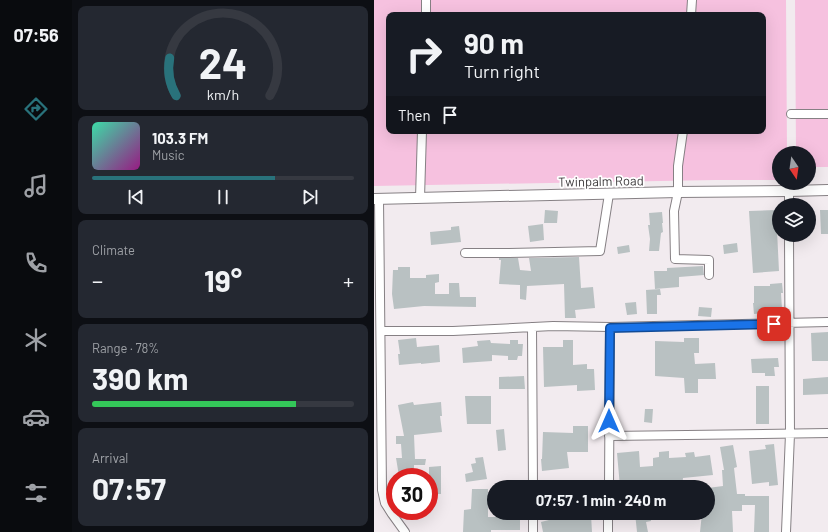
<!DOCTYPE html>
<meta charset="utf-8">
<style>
:root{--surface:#171b24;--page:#242831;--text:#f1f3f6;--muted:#9ea1a6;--line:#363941;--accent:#29727b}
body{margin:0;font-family:Barlow,sans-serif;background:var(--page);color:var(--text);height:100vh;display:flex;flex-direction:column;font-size:15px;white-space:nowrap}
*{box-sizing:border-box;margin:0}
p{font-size:13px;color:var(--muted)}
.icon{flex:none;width:22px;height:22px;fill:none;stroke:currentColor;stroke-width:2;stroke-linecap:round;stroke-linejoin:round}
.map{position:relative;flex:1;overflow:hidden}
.drawer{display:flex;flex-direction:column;gap:6px;padding:6px;background:#0d0f14;width:302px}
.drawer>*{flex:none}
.banner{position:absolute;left:12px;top:12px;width:380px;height:122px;border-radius:8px;box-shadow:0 4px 16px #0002;background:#171b24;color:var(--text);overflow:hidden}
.needle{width:26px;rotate:167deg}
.fabs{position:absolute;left:398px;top:146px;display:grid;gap:8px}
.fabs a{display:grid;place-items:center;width:44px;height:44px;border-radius:50%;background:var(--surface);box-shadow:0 4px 16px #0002;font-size:20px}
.speed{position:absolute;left:12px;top:468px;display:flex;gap:8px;font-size:20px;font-weight:700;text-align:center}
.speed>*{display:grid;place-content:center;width:52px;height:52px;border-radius:50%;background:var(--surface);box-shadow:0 4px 16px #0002;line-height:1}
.speed .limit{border:6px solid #d22;background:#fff;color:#111}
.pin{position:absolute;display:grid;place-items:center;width:34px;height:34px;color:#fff;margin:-17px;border-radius:8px;box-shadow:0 2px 6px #0006}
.me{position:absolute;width:44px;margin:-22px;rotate:0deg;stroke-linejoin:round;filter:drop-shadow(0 0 3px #0008)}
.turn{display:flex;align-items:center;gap:14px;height:84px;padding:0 12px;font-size:18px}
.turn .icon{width:52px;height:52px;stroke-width:2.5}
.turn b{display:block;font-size:28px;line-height:34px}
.then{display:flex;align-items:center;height:38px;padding:0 12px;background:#0003;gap:8px;font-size:15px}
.big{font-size:30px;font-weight:700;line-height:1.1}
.drawer .tile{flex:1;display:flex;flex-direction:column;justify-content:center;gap:6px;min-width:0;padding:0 14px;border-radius:8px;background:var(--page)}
.drawer .dial{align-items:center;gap:0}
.dial svg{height:104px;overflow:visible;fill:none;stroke:var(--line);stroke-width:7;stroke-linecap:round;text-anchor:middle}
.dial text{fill:var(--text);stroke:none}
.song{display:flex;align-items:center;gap:12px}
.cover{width:48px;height:48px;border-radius:6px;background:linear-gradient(135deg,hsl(160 70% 55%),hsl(310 70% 35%))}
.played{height:4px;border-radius:2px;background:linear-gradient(90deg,var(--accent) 70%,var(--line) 70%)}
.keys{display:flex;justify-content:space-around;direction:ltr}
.heat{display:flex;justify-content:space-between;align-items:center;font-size:22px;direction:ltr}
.charge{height:6px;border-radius:3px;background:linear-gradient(90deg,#34c759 78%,var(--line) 0)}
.trip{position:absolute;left:113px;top:480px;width:228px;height:40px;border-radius:20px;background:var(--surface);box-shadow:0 4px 16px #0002;font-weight:700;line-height:40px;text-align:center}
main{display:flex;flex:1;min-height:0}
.tab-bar{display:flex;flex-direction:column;width:72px;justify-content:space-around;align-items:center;background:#090b0e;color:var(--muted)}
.tab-bar .icon{width:28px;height:28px}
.tab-bar .on{color:var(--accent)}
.tab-bar b{font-size:18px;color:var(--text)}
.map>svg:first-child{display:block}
</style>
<main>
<nav class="tab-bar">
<b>07:56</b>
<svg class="icon on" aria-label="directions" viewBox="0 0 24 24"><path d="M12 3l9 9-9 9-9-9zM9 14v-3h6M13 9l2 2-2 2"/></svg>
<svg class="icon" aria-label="music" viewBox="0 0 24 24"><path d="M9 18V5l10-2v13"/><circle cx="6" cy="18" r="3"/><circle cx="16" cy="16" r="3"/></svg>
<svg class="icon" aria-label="phone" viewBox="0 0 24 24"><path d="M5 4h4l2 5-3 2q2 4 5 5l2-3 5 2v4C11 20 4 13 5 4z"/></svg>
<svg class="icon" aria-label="climate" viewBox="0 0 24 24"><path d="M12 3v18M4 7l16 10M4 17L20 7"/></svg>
<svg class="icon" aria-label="car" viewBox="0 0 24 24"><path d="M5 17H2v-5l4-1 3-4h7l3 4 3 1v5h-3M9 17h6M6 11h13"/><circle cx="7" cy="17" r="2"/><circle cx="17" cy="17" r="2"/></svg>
<svg class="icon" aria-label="filters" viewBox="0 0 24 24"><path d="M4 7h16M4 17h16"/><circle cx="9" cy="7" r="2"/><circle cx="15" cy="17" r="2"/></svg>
</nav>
<section class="drawer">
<div class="tile dial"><svg viewBox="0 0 100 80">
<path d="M14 69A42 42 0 1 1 86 69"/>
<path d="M14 69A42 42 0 0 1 9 40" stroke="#29727b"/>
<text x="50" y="56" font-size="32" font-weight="700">24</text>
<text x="50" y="72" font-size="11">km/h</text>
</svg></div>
<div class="tile">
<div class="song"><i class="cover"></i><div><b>103.3 FM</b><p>Music</p></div></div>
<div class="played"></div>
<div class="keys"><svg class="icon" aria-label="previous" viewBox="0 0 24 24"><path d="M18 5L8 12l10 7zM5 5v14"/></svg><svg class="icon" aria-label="pause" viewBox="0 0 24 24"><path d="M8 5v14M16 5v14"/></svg><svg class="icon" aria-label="next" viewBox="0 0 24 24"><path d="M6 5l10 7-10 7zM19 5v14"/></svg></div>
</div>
<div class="tile"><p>Climate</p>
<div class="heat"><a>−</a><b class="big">19°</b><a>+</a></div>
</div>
<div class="tile"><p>Range · 78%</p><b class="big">390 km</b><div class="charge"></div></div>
<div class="tile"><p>Arrival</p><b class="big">07:57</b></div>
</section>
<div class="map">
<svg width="454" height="532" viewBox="0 0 454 532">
<rect width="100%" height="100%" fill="#f2ebef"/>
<!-- green -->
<path fill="#f6c1df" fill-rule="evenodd" d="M0,0H412L413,153H405V178L403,180H342L0,186ZM15,15H389V131H15Z
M421,0H454V167H435V153H422Z"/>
<!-- building -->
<path fill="#b9c1c2" d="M171,210L184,211L183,223H170Z
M402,210L405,271L379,273L375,211Z
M446,210H454V234H447Z
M288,212L289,223H288L289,232L287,233L285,251H275L276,239L274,225H276L275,213Z
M169,224L170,240L156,242L154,226Z
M85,226L87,242L57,245L56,232L77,230V227Z
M363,243L364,252L350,254L349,245Z
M255,245L256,252L244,254L243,247Z
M205,257L207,288L219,287L221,308L201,310L202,318H191L190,284L153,286L152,300L146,299V285L125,284L127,260H125V258H144L146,270L157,271L155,258Z
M329,266L330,275L305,277V287L281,289L280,271H293V268Z
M24,267H36V278H52V275L65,274V282L61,283V294H75V283H85L86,297H102V307L50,306L20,309L18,294L19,270H24Z
M408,283L409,293H407L408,309L390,310L391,313L380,314L379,303H380V286H396V284Z
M286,289L287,295H283V314H273L272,290Z
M262,302L263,314L253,315L251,303Z
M325,307L338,308L337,317L324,316Z
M454,332V361H438L437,333Z
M42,338L43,347L65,345L66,362L47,364V363L25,365L24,354H26L24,340Z
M310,338H325V353H320L321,364L341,363L342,379H324V393H311L310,378L281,376V341L310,342Z
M116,340L117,343L136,344V340H144V344H149L148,356H144L143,360H134V356L118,355V361L89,363L88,348L104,346L103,341Z
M189,340H199V365L213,364V369H220L221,390L203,391V385L170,387L169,347H189Z
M404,358L405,367H400L401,376H391V373H378L377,359Z
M150,376L151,389H125V377Z
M454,377V394L429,395V379Z
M382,386H395V424H382Z
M91,396H117V424H93Z
M39,402L40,405L67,402L68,416H66L68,432L40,435L41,459H52L51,465H40V477L25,476L22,458H28L27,444H22V436H30L24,405Z
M271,409H279L278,423L270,422Z
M199,426H214V452H193L195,468L168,471L167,459H168L169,432L199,433Z
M130,429L132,450L124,451L122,430Z
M400,444L404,485L395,486V482L378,484L375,451L392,449L391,445Z
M359,445L363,467L360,468L363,494H371V496H395V532H380L381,505H368V511H358L359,532H326L328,513H334V488L349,486L348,470H350L346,447Z
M265,451L266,467L279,466V458L285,457V452L295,451V458L312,457L311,453L320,452L321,457L336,455L339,475L309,478L308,487H296V482L281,483V487H246L243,453Z
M109,457L113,479L92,482L91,474L99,472L97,464L102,463L101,458Z
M67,466V494H55V467Z
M98,489H114V517H146V530H117V532H89L90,510L97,509Z
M261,513H276L277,521L272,522L274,532H263Z
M190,514V518L217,515L218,532H169L167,522L175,520L174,517Z"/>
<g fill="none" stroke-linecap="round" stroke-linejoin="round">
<defs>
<path id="minor" d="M52,15V0
M317,15L318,0
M417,114H454
M309,131L304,166V192L300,211L301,259L335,260V275
M415,191V205
M46,198L48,131
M5,199L8,490L11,503L18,514L31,532
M91,253H135L226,251L235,194
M158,327L159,487
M7,331H79L179,326L236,327L454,322
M235,436L454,433
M235,487L236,327
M159,513V532
M234,532V513
M412,532L416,434L415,235"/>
<path id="major" d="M0,199L304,192L415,191L454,190"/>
</defs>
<!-- minor casing -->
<use href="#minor" stroke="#868084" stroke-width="10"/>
<!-- major casing -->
<use href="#major" stroke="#868084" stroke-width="12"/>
<!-- minor -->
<use href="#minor" stroke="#fff" stroke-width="8"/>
<!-- major -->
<use href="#major" stroke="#fff" stroke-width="10"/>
</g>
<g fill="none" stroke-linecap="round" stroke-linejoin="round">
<defs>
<path id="route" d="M235,421L236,328L400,324"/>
</defs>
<!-- route casing -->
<use href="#route" stroke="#114b97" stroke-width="10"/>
<!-- route -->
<use href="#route" stroke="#1a73e8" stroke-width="7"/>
</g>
<g text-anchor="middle" stroke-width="3.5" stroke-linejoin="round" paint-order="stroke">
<!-- street labels -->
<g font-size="13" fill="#3e3b3d" stroke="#fff">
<text transform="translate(227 181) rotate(-1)" y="5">Twinpalm Road</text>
</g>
</g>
</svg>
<div class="fabs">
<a><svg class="needle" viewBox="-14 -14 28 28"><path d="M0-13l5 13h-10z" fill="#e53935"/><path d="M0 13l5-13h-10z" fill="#9ea1a6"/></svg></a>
<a><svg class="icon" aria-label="layers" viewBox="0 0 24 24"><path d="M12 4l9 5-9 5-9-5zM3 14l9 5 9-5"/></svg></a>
</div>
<div class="speed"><div class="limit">30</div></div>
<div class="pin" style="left:400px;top:324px;background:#d93025"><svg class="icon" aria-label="arrive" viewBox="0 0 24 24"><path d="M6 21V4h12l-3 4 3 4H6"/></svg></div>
<svg class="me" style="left:235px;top:421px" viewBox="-20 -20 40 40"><path d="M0-17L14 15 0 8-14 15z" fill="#1a73e8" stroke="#fff" stroke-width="4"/></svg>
<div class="trip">07:57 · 1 min · 240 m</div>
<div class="banner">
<div class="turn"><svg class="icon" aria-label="right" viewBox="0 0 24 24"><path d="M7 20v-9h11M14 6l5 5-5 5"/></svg><div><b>90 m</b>Turn right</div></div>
<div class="then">Then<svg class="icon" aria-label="arrive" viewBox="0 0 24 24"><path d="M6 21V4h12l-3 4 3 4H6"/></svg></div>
</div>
</div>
</main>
